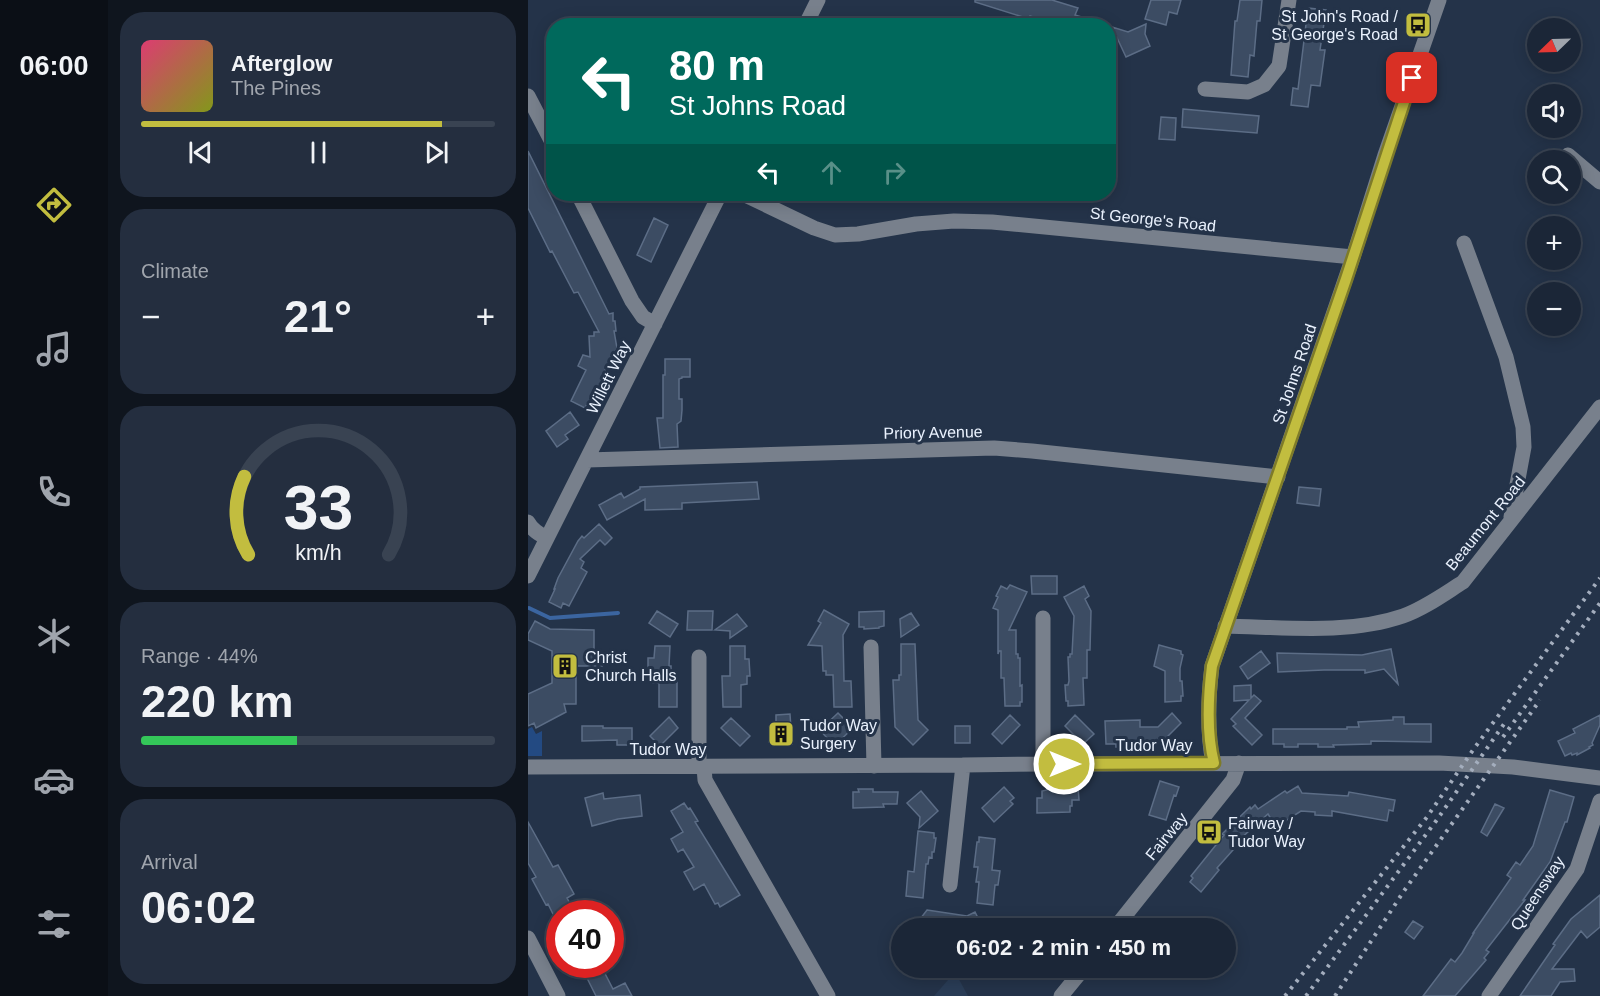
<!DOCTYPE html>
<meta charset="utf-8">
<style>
:root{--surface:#1b2637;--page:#242e3f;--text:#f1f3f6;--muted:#a0a5ad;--line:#394352;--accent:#c2bd3f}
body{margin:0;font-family:Arial,sans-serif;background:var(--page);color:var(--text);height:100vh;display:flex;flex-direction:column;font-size:22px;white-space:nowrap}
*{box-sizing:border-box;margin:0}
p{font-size:20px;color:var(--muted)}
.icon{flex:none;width:33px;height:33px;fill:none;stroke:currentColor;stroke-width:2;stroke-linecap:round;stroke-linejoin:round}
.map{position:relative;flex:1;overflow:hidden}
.side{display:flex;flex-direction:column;gap:12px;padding:12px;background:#0f151e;width:420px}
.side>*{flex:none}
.top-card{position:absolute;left:18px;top:18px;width:570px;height:183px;border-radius:24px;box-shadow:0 3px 15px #0003,0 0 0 2px var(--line);background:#00695c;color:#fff;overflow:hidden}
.needle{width:39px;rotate:247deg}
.fabs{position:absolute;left:999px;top:18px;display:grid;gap:12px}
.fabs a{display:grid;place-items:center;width:54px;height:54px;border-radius:50%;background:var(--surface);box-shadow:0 3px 15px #0003,0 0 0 2px var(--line);font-size:30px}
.speed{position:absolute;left:18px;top:900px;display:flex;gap:12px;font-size:30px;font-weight:700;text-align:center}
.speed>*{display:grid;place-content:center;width:78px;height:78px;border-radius:50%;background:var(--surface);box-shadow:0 3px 15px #0003,0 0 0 2px var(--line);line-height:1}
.speed .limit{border:9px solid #d22;background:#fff;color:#111}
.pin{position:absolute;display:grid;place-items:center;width:51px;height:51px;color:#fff;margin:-26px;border-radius:12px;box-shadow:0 3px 9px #0006}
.me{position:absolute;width:66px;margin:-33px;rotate:90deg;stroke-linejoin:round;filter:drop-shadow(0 0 4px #0008)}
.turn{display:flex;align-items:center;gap:21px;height:126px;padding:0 24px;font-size:27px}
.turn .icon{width:78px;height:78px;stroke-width:2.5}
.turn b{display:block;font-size:42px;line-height:51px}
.lanes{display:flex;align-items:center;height:57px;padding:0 24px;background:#0003;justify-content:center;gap:30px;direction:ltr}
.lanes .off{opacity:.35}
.big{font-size:45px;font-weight:600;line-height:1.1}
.side .card{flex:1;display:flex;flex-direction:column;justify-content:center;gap:9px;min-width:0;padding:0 21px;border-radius:24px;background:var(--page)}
.side .dial{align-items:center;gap:0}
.dial svg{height:156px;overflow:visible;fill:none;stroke:var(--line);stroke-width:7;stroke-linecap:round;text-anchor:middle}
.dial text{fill:var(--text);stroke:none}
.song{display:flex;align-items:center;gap:18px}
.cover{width:72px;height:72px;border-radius:9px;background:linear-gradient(135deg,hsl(340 70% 55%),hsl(70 70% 35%))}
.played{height:6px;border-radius:3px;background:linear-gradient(90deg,var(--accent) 85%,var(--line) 85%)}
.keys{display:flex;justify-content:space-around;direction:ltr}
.heat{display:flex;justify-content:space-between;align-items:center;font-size:33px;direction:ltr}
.charge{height:9px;border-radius:4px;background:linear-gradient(90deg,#34c759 44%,var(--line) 0)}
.trip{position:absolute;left:363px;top:918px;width:345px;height:60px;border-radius:30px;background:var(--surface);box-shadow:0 3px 15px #0003,0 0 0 2px var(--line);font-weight:600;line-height:60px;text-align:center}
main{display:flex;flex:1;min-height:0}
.menu{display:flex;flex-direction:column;width:108px;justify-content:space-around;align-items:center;background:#0b0f16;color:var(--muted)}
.menu .icon{width:42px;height:42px}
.menu .active{color:var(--accent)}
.menu b{font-size:27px;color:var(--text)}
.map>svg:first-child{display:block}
</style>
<main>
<nav class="menu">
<b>06:00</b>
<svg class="icon active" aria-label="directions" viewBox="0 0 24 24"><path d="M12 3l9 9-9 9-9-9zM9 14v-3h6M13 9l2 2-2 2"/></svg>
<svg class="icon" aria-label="music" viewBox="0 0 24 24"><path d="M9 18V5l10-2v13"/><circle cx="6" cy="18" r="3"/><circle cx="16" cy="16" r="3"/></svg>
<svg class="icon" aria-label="phone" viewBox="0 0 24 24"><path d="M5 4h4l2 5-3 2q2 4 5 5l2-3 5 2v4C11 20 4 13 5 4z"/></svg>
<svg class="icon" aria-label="climate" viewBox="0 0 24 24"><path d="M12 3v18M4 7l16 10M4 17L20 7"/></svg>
<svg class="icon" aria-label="car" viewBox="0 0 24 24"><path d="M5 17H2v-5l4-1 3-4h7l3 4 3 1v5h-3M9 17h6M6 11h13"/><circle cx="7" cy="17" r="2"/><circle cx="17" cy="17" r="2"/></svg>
<svg class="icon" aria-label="filters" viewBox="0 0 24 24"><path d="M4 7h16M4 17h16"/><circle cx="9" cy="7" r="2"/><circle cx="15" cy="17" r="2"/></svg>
</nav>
<section class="side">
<div class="card">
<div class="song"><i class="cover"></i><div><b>Afterglow</b><p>The Pines</p></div></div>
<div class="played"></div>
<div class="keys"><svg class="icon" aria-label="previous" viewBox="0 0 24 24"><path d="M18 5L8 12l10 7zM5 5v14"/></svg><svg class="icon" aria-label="pause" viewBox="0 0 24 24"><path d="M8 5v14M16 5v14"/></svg><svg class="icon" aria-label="next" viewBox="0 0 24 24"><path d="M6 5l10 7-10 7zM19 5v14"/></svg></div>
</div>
<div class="card"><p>Climate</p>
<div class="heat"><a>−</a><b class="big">21°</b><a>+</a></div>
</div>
<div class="card dial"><svg viewBox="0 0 100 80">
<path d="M14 69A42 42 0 1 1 86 69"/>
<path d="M14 69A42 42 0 0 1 12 29" stroke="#c2bd3f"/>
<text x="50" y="56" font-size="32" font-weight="700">33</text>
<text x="50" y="72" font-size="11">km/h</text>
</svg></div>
<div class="card"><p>Range · 44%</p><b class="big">220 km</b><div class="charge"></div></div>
<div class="card"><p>Arrival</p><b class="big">06:02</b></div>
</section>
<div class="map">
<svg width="1072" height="996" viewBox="0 0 1072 996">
<rect width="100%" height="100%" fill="#243349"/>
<!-- built -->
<path fill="#2a3d57" d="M427,972L440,996H406Z"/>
<!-- green -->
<path fill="#234a82" d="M4,727L8,734L14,731V756H0V729Z"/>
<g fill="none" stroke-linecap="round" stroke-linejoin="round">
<!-- stream -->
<path stroke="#3b65a0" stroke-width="4" d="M1,608L22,618L90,613"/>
</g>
<!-- building -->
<path fill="#3c4c63" stroke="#5c6d86" stroke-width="1.5" d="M447,0H524L550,8L547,15L573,23L572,26H534L502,16L501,19L447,2Z
M623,0H653L649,14L641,12L638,25L617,19Z
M712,0H734L732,21H729L726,56L722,55L720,77L703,75L707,21H709Z
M780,8L798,10L792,50H797L792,86L783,85L780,107L763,105L765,88L770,89Z
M618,24L617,34L622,46L598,57L584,27L600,32Z
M655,109L731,116L729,133L654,127Z
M633,117L648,118L647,140L631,139Z
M0,151L81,314L85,313V321H87L88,331H86L89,348L77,370L78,371L61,405L59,404L57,408L43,401L58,370L50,366L55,355L62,357L61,336H66V332H71L50,292L46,293L24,251L22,252L0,208Z
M126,218L140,225L123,262L109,255Z
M137,359H162V377H154V378L151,379V399H154V410L153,421L149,424L150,447L132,448L129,418H135V375H137Z
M42,412L51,425L37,435L40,439L29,447L18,431Z
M229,482L231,499L154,503V509L117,510V499L79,520L71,505L93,493L96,498L112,489V487Z
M771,487L793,489L791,506L769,503Z
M71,524L84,538L77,545L72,540L52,559L56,562L53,568L59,572L41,606L35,603L33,608L21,602L27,589H26L30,578L50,541L54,536L56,538Z
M503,576H529V594H504Z
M482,585L499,592L481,630H488V654H490V658H492V686L494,685V702H492V706H477L476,678H473V651H471L470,654V610L465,608L470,597L468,596L473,586L479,589Z
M556,586L561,596L557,599L563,611L562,650H559V678H555L556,705L540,706V701H538L537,685H540L541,681L540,657H542V654H544L546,616L536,597Z
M296,610L321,624L315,635L316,681H323L324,707H306L305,675H298V671H295L294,646L280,645L293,623L290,621Z
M129,611L150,624L142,637L121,623Z
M160,611H185L184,630H159Z
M356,611V626L351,627V628L336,629V627H331V612Z
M383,613L391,625L373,637L372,619Z
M209,614L219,626L202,638V631L187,630Z
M7,621L22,629L66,630V653H74V666H48V704H36L38,712L8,728L6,723L0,726V694L24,683V651L0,640V634Z
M373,644H387L390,720L400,730L385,745L367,727L365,680H371V675H373Z
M631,645L653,651V654L655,655L652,668V681H654L655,696H653V701L637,702V671L626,666Z
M127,646H142L141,666H143V681H149V707H131V683H125V675H120V658H126Z
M202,646H217V659H221L222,676H219V684L213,685V707H195L194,676H202Z
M863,649L870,684L856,669L837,673V670H796L750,672L749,653L834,655Z
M733,651L742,663L720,679L712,667Z
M723,685V698L726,695L733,701L717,718L734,735L724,745L705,726L708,724L703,719L721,700L706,701V686Z
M310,713L325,728L306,746L292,730Z
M644,713L653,723L636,740H608V744H603V747H588V744H578L577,721L612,720V727H630Z
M262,714L264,744L249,746L248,742H241V727L248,726V715Z
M482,715L492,725L474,744L464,734Z
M547,715L566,734L555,744L537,726Z
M1072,715V725L1064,743L1065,745L1061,747L1062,748L1049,755V753L1044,755L1043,753L1037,756L1030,741L1047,733L1045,729Z
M141,717L150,728L132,746L122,736Z
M865,717H876V724H903V742L843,741V744L805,745L806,747H790V744H770V747H756V744H745V729H819V727H831L830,722L865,720Z
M203,718L222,736L212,746L193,728Z
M54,726H75V728H104V745H89V740L54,741Z
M427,726H442V743H427Z
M632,781L651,787L648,796L646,795L638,820L621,815Z
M770,786L774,793L820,796L821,792L867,800L865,811L861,810L859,821L804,811V816L787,815V812L773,811L748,827L740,814L711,840L713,841L689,868L691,870L673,892L662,882L665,878L663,876L696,835L694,834L722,807L723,809L727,805L730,809L757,791L759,793Z
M476,787L486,798L482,801L485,804L466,822L454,808Z
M550,787L551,800H544V806H542V812L509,813V798H514V791L519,790V788Z
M330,789H345V792H370L369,804H355L356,807L325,808V792H331Z
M1022,790L1046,797L1039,822H1037L1022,862L995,900H997L958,950L961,952L956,958L958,960L927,996H895L923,959L927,962L934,953L946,933H945L983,878L979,875L988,862L992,865L1005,846Z
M393,791L410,811L391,828L392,817L379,803Z
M75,793L76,799L112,795L114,816L90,819L64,826L57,798Z
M156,803L160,809L162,808L170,821L167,822L212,895L192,907L190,903L187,904L176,884L166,890L156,872L166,867L155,849L150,852L143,839L155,832L143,811Z
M967,804L976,808L959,836L953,832Z
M0,822L25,867L30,865L46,894L39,898L48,914H25L20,904L18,905L4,879L8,877L0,863Z
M390,831L406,833V838H408L406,852H404V858L401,857L400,864H398L395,898L378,896L380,871L386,872Z
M451,837L467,839L464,870L472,871L470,885H467L465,905L449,903L451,882H448L450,867H446L449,842H451Z
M1072,895V927L1059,938L1053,931L1024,969H1046L1047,981L1032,982L1023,996H992L1027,945L1025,944L1043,919Z
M399,910L439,916L447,912L452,922L439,928H396L386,927Z
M885,921L895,927L886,939L877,932Z
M52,964H72L85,989L97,983L104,996H68Z"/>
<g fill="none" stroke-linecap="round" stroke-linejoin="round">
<!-- minor -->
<path stroke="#78808c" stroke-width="15" d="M277,26L290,0
M677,89L720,92L736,85L751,66L761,0
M0,96L26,146
M1040,155L1072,182
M50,194L104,301L115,317L127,324
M215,194L286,228L307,235L330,234L388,224L426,221L464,222L825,257
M936,243L978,357L995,427L996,447L983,517
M59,460L466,448L504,451L750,477
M0,522C4,530 11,534 19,538
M0,576L192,194
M515,618V764
M697,626C754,627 820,635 875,616C897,608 916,594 935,582L1072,407
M343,647L346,766
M171,657V767
M685,763C679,732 680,698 684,666L825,257L857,155L911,0
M0,767L435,765L515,764L911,763L985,767L1072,778
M176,767L177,780L300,996
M422,885L435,765
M587,928L705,780L711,763
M0,938L30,996
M533,996L556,968
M961,996L1049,869L1072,801"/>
<!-- rail -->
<path stroke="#a4aebe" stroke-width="4" stroke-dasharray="3 6" stroke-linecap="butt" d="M975,737L1072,603
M757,996L899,817L945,750L1072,578
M778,996L908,821L976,724
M807,996L876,891L1012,700"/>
</g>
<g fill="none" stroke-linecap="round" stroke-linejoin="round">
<defs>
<path id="route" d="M536,764L686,763C678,732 680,698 684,666L818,279L884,78"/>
</defs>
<!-- route casing -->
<use href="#route" stroke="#7e7b29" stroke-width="15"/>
<!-- route -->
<use href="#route" stroke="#c2bd3f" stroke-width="10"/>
</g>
<!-- icons -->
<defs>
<symbol id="bus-square" viewBox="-11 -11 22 22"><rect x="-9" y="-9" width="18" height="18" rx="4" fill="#c2bd3f" stroke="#243349"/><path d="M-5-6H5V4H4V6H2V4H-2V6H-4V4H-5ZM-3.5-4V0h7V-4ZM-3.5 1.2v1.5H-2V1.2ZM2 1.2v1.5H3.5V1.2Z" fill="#111"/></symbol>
<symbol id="building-square" viewBox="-11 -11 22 22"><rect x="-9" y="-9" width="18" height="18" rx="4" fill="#c2bd3f" stroke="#243349"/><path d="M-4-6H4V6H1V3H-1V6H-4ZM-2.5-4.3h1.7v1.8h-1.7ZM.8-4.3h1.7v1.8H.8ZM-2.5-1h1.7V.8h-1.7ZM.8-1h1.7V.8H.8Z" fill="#111"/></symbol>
</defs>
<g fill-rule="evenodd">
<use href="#bus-square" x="875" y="10" width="30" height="30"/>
<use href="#building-square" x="22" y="651" width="30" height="30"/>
<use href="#building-square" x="238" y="719" width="30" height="30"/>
<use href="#bus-square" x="666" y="817" width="30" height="30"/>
</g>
<g text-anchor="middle" stroke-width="6" stroke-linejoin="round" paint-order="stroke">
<!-- poi labels -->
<g font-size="16" fill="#eaf2fe" stroke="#243349" text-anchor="start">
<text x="870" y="22" text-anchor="end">St John's Road /<tspan x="870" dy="18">St George's Road</tspan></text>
<text x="57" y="663">Christ<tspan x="57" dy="18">Church Halls</tspan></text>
<text x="272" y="731">Tudor Way<tspan x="272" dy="18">Surgery</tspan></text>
<text x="700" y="829">Fairway /<tspan x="700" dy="18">Tudor Way</tspan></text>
</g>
<!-- street labels -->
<g font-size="16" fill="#eaf2fe" stroke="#243349">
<text transform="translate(625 219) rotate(6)" y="6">St George's Road</text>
<text transform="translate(766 374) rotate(-71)" y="6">St Johns Road</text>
<text transform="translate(80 377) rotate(-64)" y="6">Willett Way</text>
<text transform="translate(405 432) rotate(-1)" y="6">Priory Avenue</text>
<text transform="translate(957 523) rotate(-51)" y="6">Beaumont Road</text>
<text x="626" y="751">Tudor Way</text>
<text x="140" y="755">Tudor Way</text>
<text transform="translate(638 836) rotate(-51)" y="6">Fairway</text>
<text transform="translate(1009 893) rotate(-57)" y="6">Queensway</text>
</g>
</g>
</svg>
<div class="fabs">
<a><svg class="needle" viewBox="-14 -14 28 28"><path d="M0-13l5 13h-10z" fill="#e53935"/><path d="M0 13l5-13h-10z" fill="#a0a5ad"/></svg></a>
<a><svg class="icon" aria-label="sound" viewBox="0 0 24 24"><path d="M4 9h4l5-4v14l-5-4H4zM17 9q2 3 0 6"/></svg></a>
<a><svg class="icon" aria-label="search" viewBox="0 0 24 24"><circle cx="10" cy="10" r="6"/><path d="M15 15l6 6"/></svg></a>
<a>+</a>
<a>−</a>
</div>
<div class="speed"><div class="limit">40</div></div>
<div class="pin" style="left:884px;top:78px;background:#d93025"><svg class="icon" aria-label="arrive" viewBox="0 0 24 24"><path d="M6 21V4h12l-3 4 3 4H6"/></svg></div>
<svg class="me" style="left:536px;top:764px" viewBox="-20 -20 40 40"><circle r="17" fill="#c2bd3f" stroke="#fff" stroke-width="3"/><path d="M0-11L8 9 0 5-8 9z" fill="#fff"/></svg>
<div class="trip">06:02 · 2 min · 450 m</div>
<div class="top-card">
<div class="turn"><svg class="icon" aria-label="left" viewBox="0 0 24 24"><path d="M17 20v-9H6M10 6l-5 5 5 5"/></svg><div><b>80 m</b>St Johns Road</div></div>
<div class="lanes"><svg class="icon" aria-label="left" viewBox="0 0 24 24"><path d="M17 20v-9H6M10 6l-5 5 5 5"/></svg><svg class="icon off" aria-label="ahead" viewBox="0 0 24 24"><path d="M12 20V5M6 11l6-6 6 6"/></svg><svg class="icon off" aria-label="right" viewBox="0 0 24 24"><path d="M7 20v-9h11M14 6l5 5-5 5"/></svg></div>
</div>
</div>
</main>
